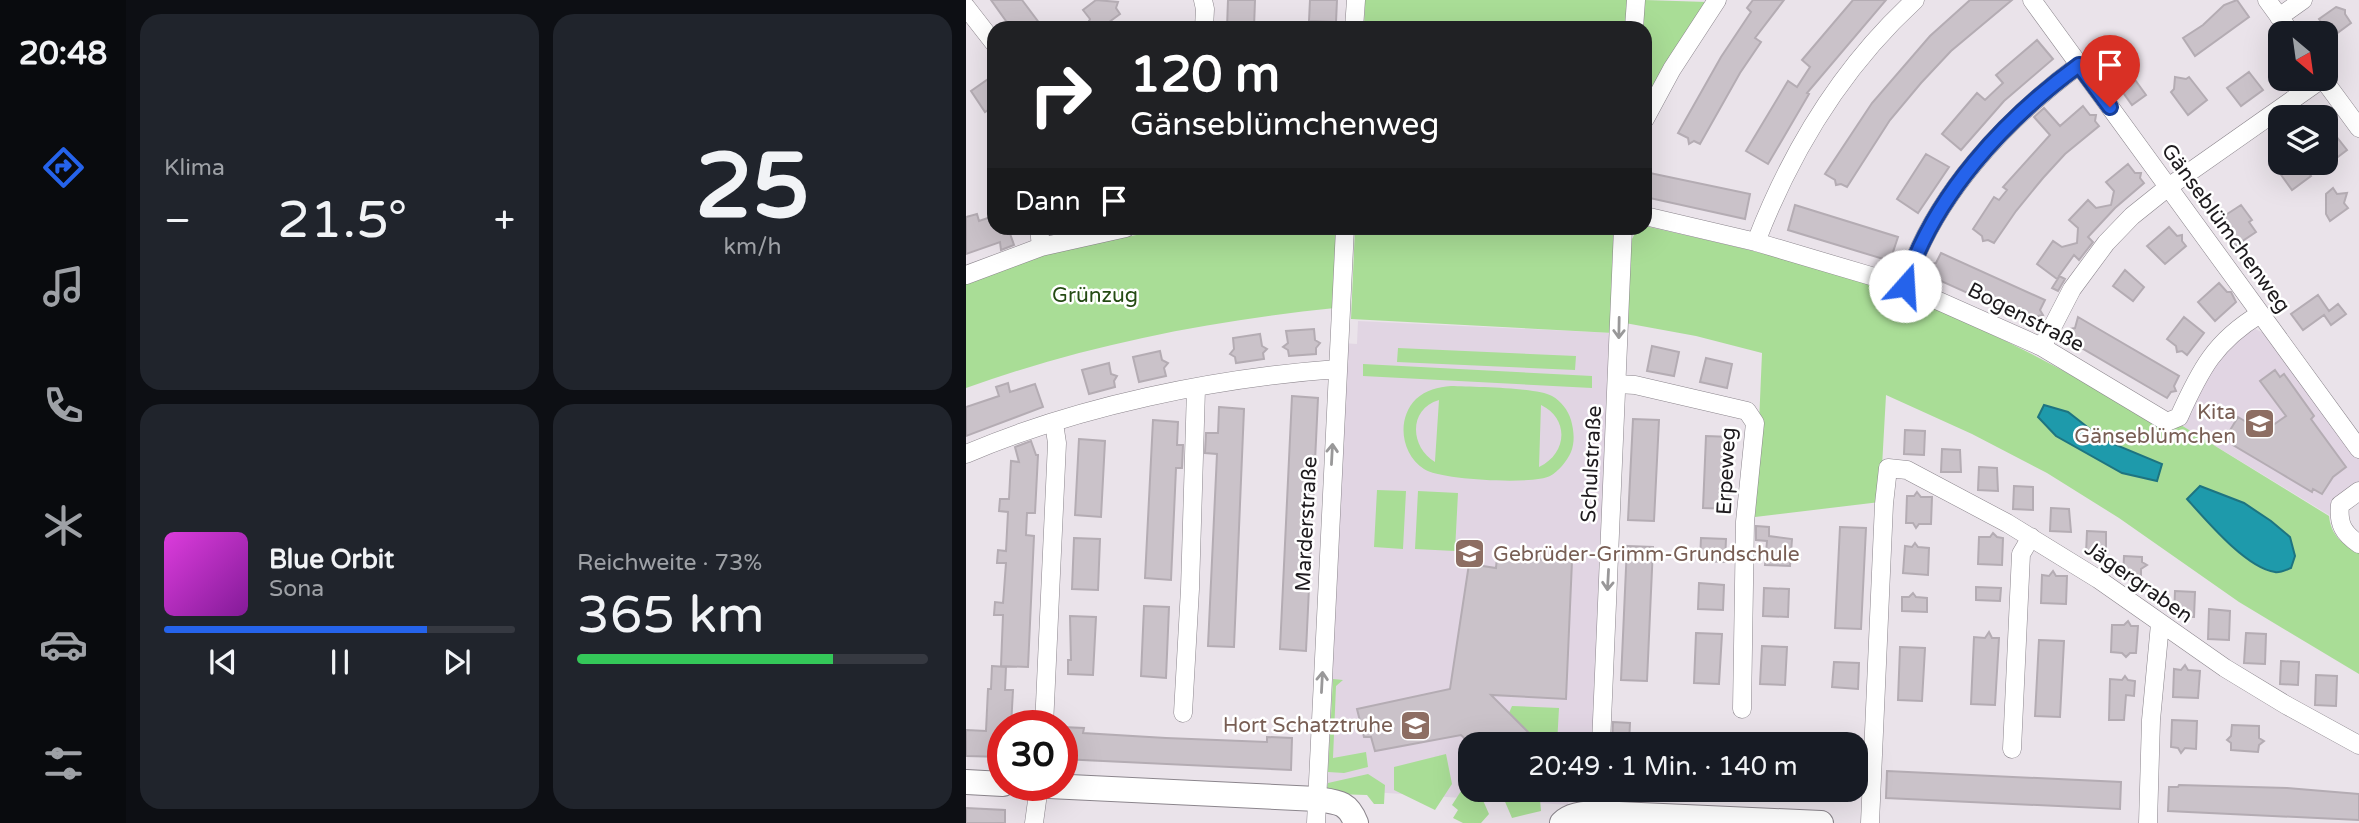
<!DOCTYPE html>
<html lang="de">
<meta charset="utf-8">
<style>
:root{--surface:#171b24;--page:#20242c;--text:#f1f3f6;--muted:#9ea1a6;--line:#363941;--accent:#2563eb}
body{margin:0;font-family:"Varela Round",sans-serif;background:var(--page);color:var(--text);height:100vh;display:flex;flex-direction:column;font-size:26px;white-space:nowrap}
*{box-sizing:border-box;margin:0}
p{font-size:23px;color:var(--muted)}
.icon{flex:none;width:38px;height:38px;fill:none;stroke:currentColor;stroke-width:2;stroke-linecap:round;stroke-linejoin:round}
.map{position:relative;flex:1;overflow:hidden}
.sheet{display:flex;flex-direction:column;gap:14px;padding:14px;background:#0d0f14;width:840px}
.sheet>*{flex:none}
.top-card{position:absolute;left:21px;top:21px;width:665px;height:214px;border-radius:21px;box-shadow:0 7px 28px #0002;background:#202124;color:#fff;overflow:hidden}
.needle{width:46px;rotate:151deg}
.controls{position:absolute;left:1302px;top:21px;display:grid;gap:14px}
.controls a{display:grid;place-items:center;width:70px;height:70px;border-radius:14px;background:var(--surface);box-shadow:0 7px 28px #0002;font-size:35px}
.speed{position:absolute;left:21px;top:710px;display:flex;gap:14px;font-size:35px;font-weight:700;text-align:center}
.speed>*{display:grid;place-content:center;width:91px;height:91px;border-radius:50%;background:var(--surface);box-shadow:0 7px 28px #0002;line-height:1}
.speed .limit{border:10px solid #d22;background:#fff;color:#111}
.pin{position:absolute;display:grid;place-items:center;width:60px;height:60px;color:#fff;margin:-72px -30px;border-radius:50% 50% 50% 0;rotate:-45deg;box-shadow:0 0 7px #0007}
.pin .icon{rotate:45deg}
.me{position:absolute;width:77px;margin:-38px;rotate:19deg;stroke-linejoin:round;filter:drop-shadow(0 0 5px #0008)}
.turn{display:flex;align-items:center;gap:24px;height:147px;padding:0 28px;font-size:32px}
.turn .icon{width:91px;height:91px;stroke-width:2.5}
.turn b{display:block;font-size:49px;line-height:60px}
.then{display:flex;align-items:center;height:66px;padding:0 28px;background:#0003;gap:14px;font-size:26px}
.big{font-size:52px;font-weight:600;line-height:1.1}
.sheet .tile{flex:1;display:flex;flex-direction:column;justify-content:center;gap:10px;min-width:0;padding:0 24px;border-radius:21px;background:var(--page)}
.sheet .dial{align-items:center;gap:0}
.dial b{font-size:91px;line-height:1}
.song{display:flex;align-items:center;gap:21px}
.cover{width:84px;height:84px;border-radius:10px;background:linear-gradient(135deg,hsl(300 70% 55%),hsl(290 70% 35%))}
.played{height:7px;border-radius:4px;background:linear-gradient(90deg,var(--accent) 75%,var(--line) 75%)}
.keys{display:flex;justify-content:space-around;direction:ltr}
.heat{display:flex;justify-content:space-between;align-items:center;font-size:38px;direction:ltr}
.charge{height:10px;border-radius:5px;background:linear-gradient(90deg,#34c759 73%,var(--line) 0)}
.sheet .tiles{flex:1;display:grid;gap:14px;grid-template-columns:repeat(2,1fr)}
.trip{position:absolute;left:492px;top:732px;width:410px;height:70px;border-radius:21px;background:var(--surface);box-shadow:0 7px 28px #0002;font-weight:600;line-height:70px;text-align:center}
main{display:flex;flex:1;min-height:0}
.menu{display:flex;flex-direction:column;width:126px;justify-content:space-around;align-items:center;background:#090b0e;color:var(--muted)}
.menu .icon{width:49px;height:49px}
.menu .on{color:var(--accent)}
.menu b{font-size:32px;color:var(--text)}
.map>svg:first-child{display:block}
</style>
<main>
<nav class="menu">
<b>20:48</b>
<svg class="icon on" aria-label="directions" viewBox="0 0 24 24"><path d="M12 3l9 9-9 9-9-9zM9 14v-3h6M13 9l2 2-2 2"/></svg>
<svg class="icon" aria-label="music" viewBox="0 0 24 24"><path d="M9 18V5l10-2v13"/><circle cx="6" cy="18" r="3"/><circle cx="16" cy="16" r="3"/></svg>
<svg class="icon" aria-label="phone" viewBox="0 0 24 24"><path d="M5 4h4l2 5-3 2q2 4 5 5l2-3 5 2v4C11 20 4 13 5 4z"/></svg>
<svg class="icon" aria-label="climate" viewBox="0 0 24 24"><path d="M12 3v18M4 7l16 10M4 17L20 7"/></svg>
<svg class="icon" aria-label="car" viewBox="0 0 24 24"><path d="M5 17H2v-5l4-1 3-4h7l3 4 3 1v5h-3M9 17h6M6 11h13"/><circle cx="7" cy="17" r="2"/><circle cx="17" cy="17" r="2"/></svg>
<svg class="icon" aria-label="filters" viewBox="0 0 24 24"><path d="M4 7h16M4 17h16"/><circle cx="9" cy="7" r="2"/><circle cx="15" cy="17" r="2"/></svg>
</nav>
<section class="sheet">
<div class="tiles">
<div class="tile"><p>Klima</p>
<div class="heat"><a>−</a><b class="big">21.5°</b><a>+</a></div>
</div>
<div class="tile dial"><b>25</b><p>km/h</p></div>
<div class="tile">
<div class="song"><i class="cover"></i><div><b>Blue Orbit</b><p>Sona</p></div></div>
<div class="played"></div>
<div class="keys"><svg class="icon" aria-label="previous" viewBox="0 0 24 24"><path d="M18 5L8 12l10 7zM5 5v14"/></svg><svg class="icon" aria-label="pause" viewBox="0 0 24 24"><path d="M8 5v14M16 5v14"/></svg><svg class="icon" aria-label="next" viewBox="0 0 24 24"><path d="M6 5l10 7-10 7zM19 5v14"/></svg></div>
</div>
<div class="tile"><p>Reichweite · 73%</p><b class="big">365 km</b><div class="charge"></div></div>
</div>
</section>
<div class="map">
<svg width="1393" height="823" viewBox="0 0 1393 823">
<rect width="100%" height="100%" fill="#eae3ea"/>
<!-- built -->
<path fill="#e1d5e3" d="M392,321L647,333L628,744H504V789H605L602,805L361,789L377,343L391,344Z
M1289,329L1302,335L1393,457V481L1368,518L1215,425L1226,413L1229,401L1249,365L1283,330Z"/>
<!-- green -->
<path fill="#a9dd96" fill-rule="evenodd" d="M399,0H661L660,28H398Z
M679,0L741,2L679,103V28H674L676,4Z
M679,226C773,247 868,268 957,304C1038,337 1115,378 1189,425L1199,429L1215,425L1363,516C1365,536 1377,544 1393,553V674L1273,602L1153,518L1081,473L1006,434L920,395L914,502L789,517L796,353L730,336L659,323L663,245L668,235ZM1102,412L1138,440L1196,464L1191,481L1178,477ZM1221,499L1328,556L1324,568L1311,573L1269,549Z
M209,228H370L369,308C242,321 120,345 0,388V283L77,252Z
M389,228H652L647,333L385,319Z
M432,348L610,356L609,370L431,362Z
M397,364L626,376V388L397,376Z
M485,386C506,387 570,387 586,396C595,401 602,410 605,420C608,431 609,442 605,452C601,461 592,472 584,476C568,485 473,480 458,469C435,454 430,419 450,399C460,390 472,387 485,386ZM473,400L469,461V462C444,447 442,409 473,400ZM575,405C604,419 601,454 573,467Z
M411,490L440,491L437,549L408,547Z
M452,491L492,493L489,551L449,549Z
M367,679L377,680L370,686L367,758L400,752L402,767L378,773L362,772Z
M546,706L593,708L591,744H574L543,713Z
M480,754L486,784L469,810L428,790V767Z
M402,774L419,785L418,804H408L401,795L368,794L361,789L362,783Z
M504,777V789H512L523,814L515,823H497L487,818L492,810L486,805Z
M534,790L574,799L575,811L546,818Z"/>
<!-- water -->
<path fill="#1e9aab" stroke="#1e7480" stroke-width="2" d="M1078,405L1102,412L1138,440L1196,464L1191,481L1156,473L1090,436L1072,417Z
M1234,486L1278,503L1305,521L1324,537L1329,556L1325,568C1320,570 1314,573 1309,572C1280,568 1240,520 1221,499Z"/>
<!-- building -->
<path fill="#cac2c9" stroke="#b4acb3" stroke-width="2" d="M25,0H56L77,28H45Z
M130,0L152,2L150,8L154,14L135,28L121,25L124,19L117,10Z
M262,0H289L288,28H261Z
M344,0H371L370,22L343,21Z
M787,0H818L789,38L795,42L774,73L734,144L728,141L723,144L722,138L712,133L755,57L785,12L781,8Z
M887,0H920L841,93L843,94L802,164L780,151L822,81L831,87L844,67L836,60Z
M1004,0H1046L985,51L955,83L924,120L881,187L875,184L870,185L869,180L859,174L906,103L964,36Z
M1271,0L1283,17L1229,56L1217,38L1237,25L1258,5Z
M1370,7L1379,10V14L1385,23L1366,37L1353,19Z
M1071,40L1087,59L1038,101L995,150L976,134L1011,93L1019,100L1037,83L1030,75Z
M1283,72L1297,90L1275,106L1261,88Z
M28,75V106L19,112L5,91Z
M1167,77L1180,95L1166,105L1153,87Z
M1209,77L1220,79L1223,77L1241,100L1222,115L1205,92L1208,89Z
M1117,106L1124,115H1130L1129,121L1133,126L1099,154L1077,178L1050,211L1028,243L1022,240L1017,241L1016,236L1007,229L1028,197L1033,200L1041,190L1037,187L1084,135L1068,117L1078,108L1094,126Z
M1370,136L1381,150L1360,166V143Z
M960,154L983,167L952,213L931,199Z
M1329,163H1335L1345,176L1326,190L1313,172L1323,164Z
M1162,164L1169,173H1175L1174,178L1178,183L1149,208L1122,237L1127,242L1113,260L1108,255L1093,276L1099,279L1092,291L1086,288L1093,277L1091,279L1071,264L1087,241L1096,247L1111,243L1112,228L1103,220L1122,200L1130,208L1145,205L1148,191L1140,182Z
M679,172L784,194L779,219L679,197Z
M1367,188L1371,194L1381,193L1378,203L1382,208L1364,221L1360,214V194Z
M829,205L932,237L924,261L822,230Z
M1275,205L1286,220L1283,222L1290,232L1269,246L1252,220Z
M11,214L13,221L28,216V228H42L48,245L35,250L34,242L0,254V217Z
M1203,227L1211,236L1216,235V241L1220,246L1199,264L1181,246Z
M975,253L1079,300L1074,310L1077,315L1072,316L1068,323L964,276L967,269L965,264L970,263Z
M1159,270L1178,287L1167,301L1147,286Z
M1253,283L1261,292H1265L1270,302L1249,321L1232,302Z
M1352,295L1363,311L1372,304L1380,314L1365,325L1358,315L1337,330L1325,314Z
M1112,317L1213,376L1208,386L1210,391L1205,392L1201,398L1102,340L1105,334L1103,329L1109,328Z
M1218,317L1238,333L1221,355L1216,351L1211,352L1210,346L1201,339Z
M348,329L349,340L354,343L350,348V354L323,356L322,350L317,347L322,343L320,331Z
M294,334L296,346L301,349L297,353L298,359L270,363L269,357L264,354L268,349L267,338Z
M686,346L713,352L708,376L681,371Z
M194,351L196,360L202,363L198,368L200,376L173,382L167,357Z
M740,358L766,364L761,388L734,382Z
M143,363L145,374L151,376L148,381L149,387L123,394L116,370Z
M1309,370L1314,377L1318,374L1348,416L1345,419L1380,467L1367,477L1356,494L1347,489L1346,492L1314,473L1267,445L1268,442L1260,437L1272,417L1297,432L1320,416L1294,381Z
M42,383L44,392L69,384L77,407L0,436V407L33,396L30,387Z
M326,396L352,398L340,651L314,649Z
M253,407L278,409L268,647L242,646L251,454L239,453L240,433H252Z
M667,419L693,420L688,521L662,520Z
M187,420L212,422L211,445H217L216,468H210L205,580L179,578Z
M939,430L959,431L958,455L938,454Z
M740,436L765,437L762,509L737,508Z
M113,439L139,441L135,517L109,515Z
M65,441L70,455H72L69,513H61L60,535L68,536L62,667L35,666L37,615H28L29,602L37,603L40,563H31L32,550L40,551L42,512L33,511L34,499H43L45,461L53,462L49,447Z
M976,449L994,450L995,472H975Z
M1013,467L1031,468L1032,491L1012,490Z
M1048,486L1067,487V510L1047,509Z
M951,492L955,497H966L965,524H953L950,528L947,523H940L941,496H948Z
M1085,508L1103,509L1105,532L1084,531Z
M790,526L803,527V536L826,539L824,566L799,565L801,541L790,540Z
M874,527L900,528L895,629L869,628Z
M1121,531L1140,532V555L1120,554Z
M1027,533L1031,537L1037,538L1036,565L1012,564L1013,537H1024Z
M108,538L134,539L132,590L106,589Z
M735,538L760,539L759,562L734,561Z
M949,543L952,547L963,548L962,575L937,573L939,546L946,547Z
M661,546L687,547L681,681L655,680Z
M1158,556L1176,557V562L1181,565L1175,569V580L1157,579Z
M531,557L606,561L600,699L525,695L574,744H505L495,735L409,751L405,737H398L391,709L484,689L503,564L530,568Z
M1087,571L1090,576H1101L1100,604L1075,603L1076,575L1083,576Z
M733,583L758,585L757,610L732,609Z
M1010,587L1035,588L1034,601L1010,600Z
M798,588L823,589L822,617L797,616Z
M1209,591L1229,592L1228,617L1208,616Z
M947,593L950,597L961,598V612L936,611V597H943Z
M178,606L203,607L200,678L175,676Z
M1243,609L1264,611L1263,640L1242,639Z
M104,616L130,617L127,675L102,674V660H105Z
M1162,621L1165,626H1172L1171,640L1170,653H1164L1160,657L1156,653L1145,652L1146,625H1158Z
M1023,632L1026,638H1033L1029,705L1005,704L1008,637L1019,638Z
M730,633L756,634L753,684L728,683Z
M1280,633L1300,634L1299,664L1278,663Z
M1073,640L1098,641L1094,717L1069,716Z
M796,646L821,647L819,685L794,684Z
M934,647L959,648L956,701L932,700Z
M1315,661L1333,662L1332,685L1314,684Z
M868,662L893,663L892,689L866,687Z
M1219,665L1222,670L1234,671L1232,698L1207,697L1208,669L1215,670Z
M26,666L40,667L39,690H47L45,726H37V757L0,756V730L20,731L22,689H25Z
M1350,675L1371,676L1370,706L1349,705Z
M1159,676L1162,680L1169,681L1168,696L1160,695L1158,720H1143L1144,679L1156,680Z
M1206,720L1231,721L1230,749L1219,748L1215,753L1212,748L1205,747Z
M647,722L664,723L663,744H646Z
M1266,725L1293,726V738L1298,741L1293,745L1292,752L1265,750V743L1261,740L1265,736Z
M96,727L118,728L117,733L200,738L301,742V737L326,738L325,770L96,759Z
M921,771L1155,782L1154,809L920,798Z
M1213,785L1321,788L1393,794V820L1202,811L1203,787H1212Z
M0,808L39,810V823H0Z"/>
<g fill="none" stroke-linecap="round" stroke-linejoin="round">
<defs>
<path id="street" d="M237,0L239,9L238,28
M1066,0L1393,449
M1301,0L1325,33
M0,7L28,43
M1313,17L1337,0
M388,28L390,0
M668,28L670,0
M1357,79L1393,128
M679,119L706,69L751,0
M679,216L790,242L939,286L1076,347L1201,422L1213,417C1234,370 1249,341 1294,314
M73,228L75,247
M790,242C825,151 877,66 949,0
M0,275L75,247L160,228
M939,286C966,197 1040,119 1113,65
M1076,347L1106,289L1140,243L1166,216L1201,188L1356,79
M651,384L669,385L781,411L789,423L779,522L776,709
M0,454C112,406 249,378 371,369
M1393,491L1374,505C1372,524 1377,533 1393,544
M217,713L224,589L230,389
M78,726L91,443L88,423
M635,744L657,228
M1046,749L1055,554L1065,537
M68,823L73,786
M350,823L379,228
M630,823L632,789
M904,823L918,504L922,468L941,470L1041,523L1132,579L1259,668L1320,705L1393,745
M1182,823L1185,720L1194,624"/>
<path id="secondary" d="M0,782L37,784
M83,786L351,799C372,802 382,802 390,823
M596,823C605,814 619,814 630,813L855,823"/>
</defs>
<!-- street casing -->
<use href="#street" stroke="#8b858c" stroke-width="19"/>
<!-- secondary casing -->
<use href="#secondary" stroke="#8b858c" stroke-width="26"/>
<!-- street -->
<use href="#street" stroke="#fff" stroke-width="18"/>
<!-- secondary -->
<use href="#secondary" stroke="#fff" stroke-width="24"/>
</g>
<!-- one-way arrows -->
<defs><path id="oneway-shaft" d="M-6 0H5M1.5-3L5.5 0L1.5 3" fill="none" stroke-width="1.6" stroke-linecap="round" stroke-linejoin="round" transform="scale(1.75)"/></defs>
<g stroke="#999899">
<use href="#oneway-shaft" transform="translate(653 328) rotate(91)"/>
<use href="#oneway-shaft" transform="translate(366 454) rotate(-87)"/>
<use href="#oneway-shaft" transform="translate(642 580) rotate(93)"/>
<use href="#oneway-shaft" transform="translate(356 682) rotate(-87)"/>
</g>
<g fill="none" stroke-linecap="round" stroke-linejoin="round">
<defs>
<path id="route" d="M939,286C967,196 1039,119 1113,65L1144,107"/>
</defs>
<!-- route casing -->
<use href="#route" stroke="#184099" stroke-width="18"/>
<!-- route -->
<use href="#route" stroke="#2563eb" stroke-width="12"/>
</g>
<!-- icons -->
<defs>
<symbol id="school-square" viewBox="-11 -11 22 22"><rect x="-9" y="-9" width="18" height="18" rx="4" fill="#8d6e63" stroke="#fff"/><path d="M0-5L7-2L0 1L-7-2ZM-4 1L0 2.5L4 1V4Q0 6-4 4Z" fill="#fff"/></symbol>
</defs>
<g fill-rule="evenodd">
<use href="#school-square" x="1276" y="406" width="35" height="35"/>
<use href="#school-square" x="486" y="536" width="35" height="35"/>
<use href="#school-square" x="432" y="708" width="35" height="35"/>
</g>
<g text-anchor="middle" stroke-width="5" stroke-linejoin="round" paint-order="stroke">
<!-- street labels -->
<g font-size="21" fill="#1d1a1d" stroke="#fff">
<text transform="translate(1260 228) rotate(54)" y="7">Gänseblümchenweg</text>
<text transform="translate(1060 317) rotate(27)" y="7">Bogenstraße</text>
<text transform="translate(625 464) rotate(-87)" y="7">Schulstraße</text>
<text transform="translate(760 471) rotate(-87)" y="7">Erpeweg</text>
<text transform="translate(340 524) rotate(-87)" y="7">Marderstraße</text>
<text transform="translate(1173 582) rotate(35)" y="7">Jägergraben</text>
</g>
<!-- park labels -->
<g font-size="21" fill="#244b13" stroke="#fff">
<text x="129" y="302">Grünzug</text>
</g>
<!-- education labels -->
<g font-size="21" fill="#785e54" stroke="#fff" text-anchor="end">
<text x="1270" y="419">Kita<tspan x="1270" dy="24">Gänseblümchen</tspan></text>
<text x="527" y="561" text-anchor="start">Gebrüder-Grimm-Grundschule</text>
<text x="427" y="732">Hort Schatztruhe</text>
</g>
</g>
</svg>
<div class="controls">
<a><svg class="needle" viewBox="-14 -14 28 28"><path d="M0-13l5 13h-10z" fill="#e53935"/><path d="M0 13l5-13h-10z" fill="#9ea1a6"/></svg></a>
<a><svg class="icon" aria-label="layers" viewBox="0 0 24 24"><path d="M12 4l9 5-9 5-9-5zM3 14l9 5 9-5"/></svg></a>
</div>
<div class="speed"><div class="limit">30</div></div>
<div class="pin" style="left:1144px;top:107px;background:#d93025"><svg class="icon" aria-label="arrive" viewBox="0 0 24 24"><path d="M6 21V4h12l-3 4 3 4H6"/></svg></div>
<svg class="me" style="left:939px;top:286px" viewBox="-20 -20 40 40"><circle r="19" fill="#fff"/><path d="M0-13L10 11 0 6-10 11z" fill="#2563eb"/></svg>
<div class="trip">20:49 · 1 Min. · 140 m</div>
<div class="top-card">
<div class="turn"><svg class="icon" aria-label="right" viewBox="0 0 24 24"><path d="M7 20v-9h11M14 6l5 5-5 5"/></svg><div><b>120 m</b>Gänseblümchenweg</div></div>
<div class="then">Dann<svg class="icon" aria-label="arrive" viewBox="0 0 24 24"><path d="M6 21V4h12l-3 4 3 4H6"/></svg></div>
</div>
</div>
</main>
